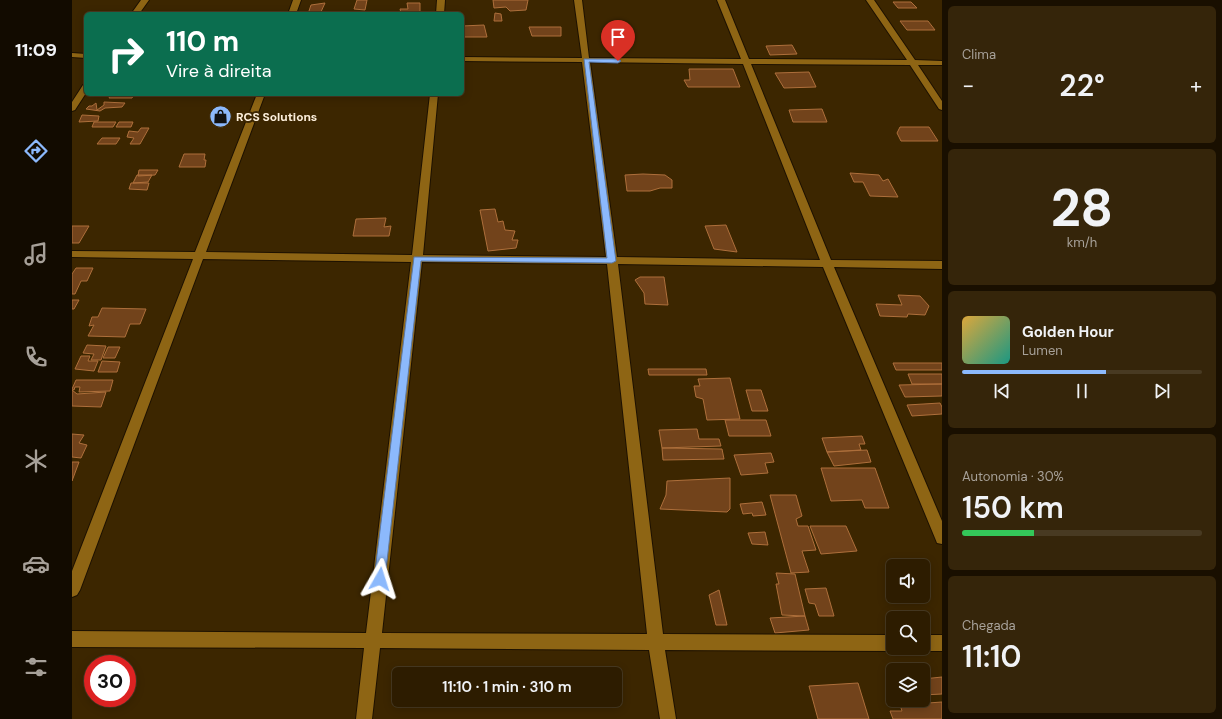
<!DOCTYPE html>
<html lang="pt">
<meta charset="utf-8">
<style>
:root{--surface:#2d1c00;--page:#35250a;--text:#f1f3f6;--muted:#a7a199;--line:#483a22;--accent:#8cb9fc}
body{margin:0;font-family:"DM Sans",sans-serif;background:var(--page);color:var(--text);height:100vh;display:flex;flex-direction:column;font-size:15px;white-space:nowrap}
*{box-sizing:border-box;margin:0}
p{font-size:13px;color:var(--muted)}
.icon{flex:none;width:22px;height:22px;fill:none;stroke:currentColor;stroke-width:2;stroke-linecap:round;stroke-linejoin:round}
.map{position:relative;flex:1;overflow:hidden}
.side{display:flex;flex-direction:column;gap:6px;padding:6px;background:#190f00;width:280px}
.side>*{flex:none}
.top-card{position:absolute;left:12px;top:12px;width:380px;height:84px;border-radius:6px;box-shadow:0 2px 10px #0003,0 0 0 1px var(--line);background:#0b6e4f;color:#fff;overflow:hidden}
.controls{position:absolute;left:814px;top:559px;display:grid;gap:8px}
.controls a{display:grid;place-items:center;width:44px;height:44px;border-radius:6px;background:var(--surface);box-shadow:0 2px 10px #0003,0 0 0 1px var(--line);font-size:20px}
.speed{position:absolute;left:12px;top:655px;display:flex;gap:8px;font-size:20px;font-weight:700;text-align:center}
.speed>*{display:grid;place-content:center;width:52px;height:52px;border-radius:50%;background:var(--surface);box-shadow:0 2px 10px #0003,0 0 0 1px var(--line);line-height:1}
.speed .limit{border:6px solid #d22;background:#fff;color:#111}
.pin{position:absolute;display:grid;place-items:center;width:34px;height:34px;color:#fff;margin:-41px -17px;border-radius:50% 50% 50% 0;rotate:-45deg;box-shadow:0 0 4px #0007}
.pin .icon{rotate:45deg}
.me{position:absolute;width:44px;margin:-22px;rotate:6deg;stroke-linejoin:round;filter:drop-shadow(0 0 3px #0008)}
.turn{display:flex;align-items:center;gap:14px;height:84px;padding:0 16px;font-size:18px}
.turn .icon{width:52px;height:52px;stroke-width:2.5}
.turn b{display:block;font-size:28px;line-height:34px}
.big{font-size:30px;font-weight:600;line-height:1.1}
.side .widget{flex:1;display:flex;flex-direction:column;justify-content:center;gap:6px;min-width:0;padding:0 14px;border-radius:6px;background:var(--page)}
.side .dial{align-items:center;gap:0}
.dial b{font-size:52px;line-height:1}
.song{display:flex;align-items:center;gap:12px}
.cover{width:48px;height:48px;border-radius:6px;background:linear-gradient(135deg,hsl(40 70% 55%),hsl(170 70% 35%))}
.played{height:4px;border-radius:2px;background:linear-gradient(90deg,var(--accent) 60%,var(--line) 60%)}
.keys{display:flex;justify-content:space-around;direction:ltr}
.heat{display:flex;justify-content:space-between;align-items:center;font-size:22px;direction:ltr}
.charge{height:6px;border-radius:3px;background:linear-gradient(90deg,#34c759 30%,var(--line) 0)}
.trip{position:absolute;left:320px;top:667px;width:230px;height:40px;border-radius:6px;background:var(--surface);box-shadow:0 2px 10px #0003,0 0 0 1px var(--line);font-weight:600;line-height:40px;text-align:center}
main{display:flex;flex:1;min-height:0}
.menu{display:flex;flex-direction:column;width:72px;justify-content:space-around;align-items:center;background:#120b00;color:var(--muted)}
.menu .icon{width:28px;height:28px}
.menu .selected{color:var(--accent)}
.menu b{font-size:18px;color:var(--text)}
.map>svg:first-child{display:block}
</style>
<main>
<nav class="menu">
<b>11:09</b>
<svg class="icon selected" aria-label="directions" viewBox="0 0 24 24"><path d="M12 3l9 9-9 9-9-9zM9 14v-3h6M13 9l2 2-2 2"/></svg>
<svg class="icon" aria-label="music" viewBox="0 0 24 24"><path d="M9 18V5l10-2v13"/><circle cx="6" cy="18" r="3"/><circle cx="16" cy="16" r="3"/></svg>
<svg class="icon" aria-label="phone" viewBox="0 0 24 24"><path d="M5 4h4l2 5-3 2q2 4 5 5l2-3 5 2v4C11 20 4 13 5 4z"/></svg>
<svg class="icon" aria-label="climate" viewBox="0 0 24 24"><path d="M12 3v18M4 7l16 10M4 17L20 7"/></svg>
<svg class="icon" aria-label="car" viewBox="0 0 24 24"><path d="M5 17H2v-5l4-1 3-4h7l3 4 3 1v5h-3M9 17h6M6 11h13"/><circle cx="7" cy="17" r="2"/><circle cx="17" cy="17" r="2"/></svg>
<svg class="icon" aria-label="filters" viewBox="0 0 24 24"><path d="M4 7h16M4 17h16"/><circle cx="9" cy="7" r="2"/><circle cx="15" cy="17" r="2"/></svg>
</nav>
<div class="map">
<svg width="870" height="719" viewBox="0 0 870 719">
<rect width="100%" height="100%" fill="#3c2600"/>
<!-- building -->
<path fill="#72431b" stroke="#ae6f3b" d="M285,0H295L293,10L282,9Z
M421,0H456L454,10L438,11L434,7L422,8Z
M821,2H839L845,8H826Z
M253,3L248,14H236L239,5Z
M335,3H348V14L329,13L328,9H336Z
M423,13L429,14L430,21H422Z
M828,21H856L863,30H835Z
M412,25L415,37H390V26Z
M457,27H489V36H460Z
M720,45L725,54L698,55L694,46Z
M617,69H661L668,87H616L612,80H618Z
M737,72L744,87L712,88L703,73Z
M39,94H62L60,98H37Z
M32,102L53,103L50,107L33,108L28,111L14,109L17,106H20L24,103L25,110L32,105Z
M750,109L755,122H721L717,110Z
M10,115L27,116L26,121L7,122Z
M22,122H44L41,127H20Z
M47,122H61L59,127H44Z
M828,127H857L866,141H829L825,133Z
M69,128H77L68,144H58L62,138L55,137L57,131L66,132Z
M30,138H48L44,144H25Z
M112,154H133L132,160H134L133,167H107Z
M67,170H86L83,175L66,176Z
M778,173L807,175L811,181L816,179L826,197L798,196L791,182H782Z
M571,174L593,175L600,180V188H588L578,191H555L553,175Z
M65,175H80L76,182L61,183Z
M59,183H77L75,190L57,189Z
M423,209L426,222L431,221L433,230L443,231L440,240H446L444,248L416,251L408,210Z
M314,218L312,227L319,226L317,236H281L284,219Z
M654,225L665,252L642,249L633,226Z
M0,226H17L7,243H0Z
M4,268H21L15,281H9L3,294H0V274Z
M568,277H592L596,305L573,304L572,293L563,280Z
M826,295L848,296L857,306L853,315L836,314L835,317L808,316L804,304L830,305Z
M0,300H7L2,309H0Z
M30,308L74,309L68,324H58L53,337L16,336L22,325L17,326L20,317H26Z
M15,345L34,346L29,360H19L22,354L11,353Z
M36,347H48L43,358H31Z
M9,356H18L16,361H26L22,371L3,369Z
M30,361L48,362L45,372H26Z
M821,363H870V370H824Z
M576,369H634L635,375H577Z
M836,374H870V384H840Z
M658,378L668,419L635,420L631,399L624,397L622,386H628L626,379Z
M4,380H41L38,391L7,392L8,387H3L2,390L0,389Z
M870,384V396L833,397L827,385Z
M0,390L5,394L34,392L29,407L0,406Z
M674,390H689L696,411H680Z
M868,403L870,407V414L840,416L835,405Z
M653,420H694L699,436H657Z
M625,429L627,439H647L649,446L590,448L587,430Z
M0,434L12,435L7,443L15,445L9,458L0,457Z
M790,436L793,444H787L789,450L755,452L750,438Z
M590,448L650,449L652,459L591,460Z
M795,450L799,462L762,466L755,452Z
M699,453L702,462L693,463L696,473L669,475L662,455Z
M0,462H7L0,481Z
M749,468H803L817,508H793L790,500L759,501Z
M658,478V509L655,512L588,509L594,495L595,481Z
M698,495H724L730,516L724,519L726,526H736L744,550L730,551L737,572L719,573Z
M690,502L694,515L681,516L680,513L671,514L668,504Z
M738,526H774L785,551L749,554Z
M693,532L696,545L680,544L676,533Z
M704,573L723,574L733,616L710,615L704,584H707Z
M754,588L762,616H747L743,604L737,603L733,589Z
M647,590L655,625H644L637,595Z
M733,616L737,630L703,633L698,618Z
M870,677V694L851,695V679Z
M786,683L797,719H746L737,686Z
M870,702V719H821L818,711H830L828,705Z"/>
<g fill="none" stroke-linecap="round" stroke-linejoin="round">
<defs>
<path id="minor" d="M69,0H77L67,14H59Z
M221,0H229L224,14H216Z
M365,0H373L372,14H364Z
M502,0H510L517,58L669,59L645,0H653L677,59L835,60L794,0H802L843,60L870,61V65H846L870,101V110L867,109L838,65L679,64L759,260L870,261V269L762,267L870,521V544L865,543L863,538L751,267L546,264L591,634L821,635V648H827L821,651L593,650L604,719H588L577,650L308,648L300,719H284L292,648L0,647V631L294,633L339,262L131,259L8,590L5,595L0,597V571L121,259L0,257V251L123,252L185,94H193L134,252L340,255L358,94H366L351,255L534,257L510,62L390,61V57L510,58ZM518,62L671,64L748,260L545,257ZM350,262L535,264L575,634L310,633Z
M0,53L14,54V58L0,57Z
M14,84V93L3,110L0,111V102L11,85Z
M851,635H870V651H851L845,648H851Z"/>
</defs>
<!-- minor casing -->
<use href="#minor" stroke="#1d1100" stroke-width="2"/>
<!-- minor -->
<use href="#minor" fill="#8e6514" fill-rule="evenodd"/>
</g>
<!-- route -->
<path fill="#8cb9fc" stroke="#5b78a4" d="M512,59H546L549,61L546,63L517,62L544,261L540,263L349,261L313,579L312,583L308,584L303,583L302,579L342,257L535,258Z"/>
<!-- icons -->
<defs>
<symbol id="shop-disc" viewBox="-11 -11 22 22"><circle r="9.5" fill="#8cb9fc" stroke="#3c2600"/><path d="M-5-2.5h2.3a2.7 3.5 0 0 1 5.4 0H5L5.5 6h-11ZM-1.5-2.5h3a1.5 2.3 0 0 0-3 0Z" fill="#111"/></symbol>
</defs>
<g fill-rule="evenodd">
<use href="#shop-disc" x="136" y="104" width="25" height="25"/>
</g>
<g text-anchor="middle" stroke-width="4" stroke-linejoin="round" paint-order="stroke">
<!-- far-poi labels -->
<g font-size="12" font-weight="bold" fill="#fdefdb" stroke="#3c2600" text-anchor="start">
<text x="164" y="121">RCS Solutions</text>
</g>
</g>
</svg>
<div class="controls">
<a><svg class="icon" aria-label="sound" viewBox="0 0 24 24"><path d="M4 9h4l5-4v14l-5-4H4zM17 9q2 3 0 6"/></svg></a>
<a><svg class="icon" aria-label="search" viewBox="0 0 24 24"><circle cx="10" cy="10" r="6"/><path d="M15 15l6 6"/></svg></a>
<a><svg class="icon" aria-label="layers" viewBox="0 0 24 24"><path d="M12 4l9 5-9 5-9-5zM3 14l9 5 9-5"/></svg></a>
</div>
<div class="speed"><div class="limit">30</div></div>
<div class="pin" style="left:546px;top:61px;background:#d93025"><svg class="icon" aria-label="arrive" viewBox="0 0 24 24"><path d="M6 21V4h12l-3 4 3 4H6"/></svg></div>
<svg class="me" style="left:308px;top:579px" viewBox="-20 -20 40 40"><path d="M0-17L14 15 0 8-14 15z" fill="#8cb9fc" stroke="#fff" stroke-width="4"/></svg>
<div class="trip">11:10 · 1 min · 310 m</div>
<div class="top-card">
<div class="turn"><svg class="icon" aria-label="right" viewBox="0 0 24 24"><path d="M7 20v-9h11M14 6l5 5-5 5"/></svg><div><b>110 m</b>Vire à direita</div></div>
</div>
</div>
<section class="side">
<div class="widget"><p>Clima</p>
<div class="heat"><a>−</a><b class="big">22°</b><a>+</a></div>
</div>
<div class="widget dial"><b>28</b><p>km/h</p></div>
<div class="widget">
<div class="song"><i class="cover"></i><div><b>Golden Hour</b><p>Lumen</p></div></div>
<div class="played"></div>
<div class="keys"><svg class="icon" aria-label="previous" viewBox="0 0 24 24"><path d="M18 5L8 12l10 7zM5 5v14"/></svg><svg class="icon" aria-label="pause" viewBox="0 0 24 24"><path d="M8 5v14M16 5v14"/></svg><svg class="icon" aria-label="next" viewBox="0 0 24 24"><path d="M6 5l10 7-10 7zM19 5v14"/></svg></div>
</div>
<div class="widget"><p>Autonomia · 30%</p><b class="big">150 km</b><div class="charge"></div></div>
<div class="widget"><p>Chegada</p><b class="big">11:10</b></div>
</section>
</main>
